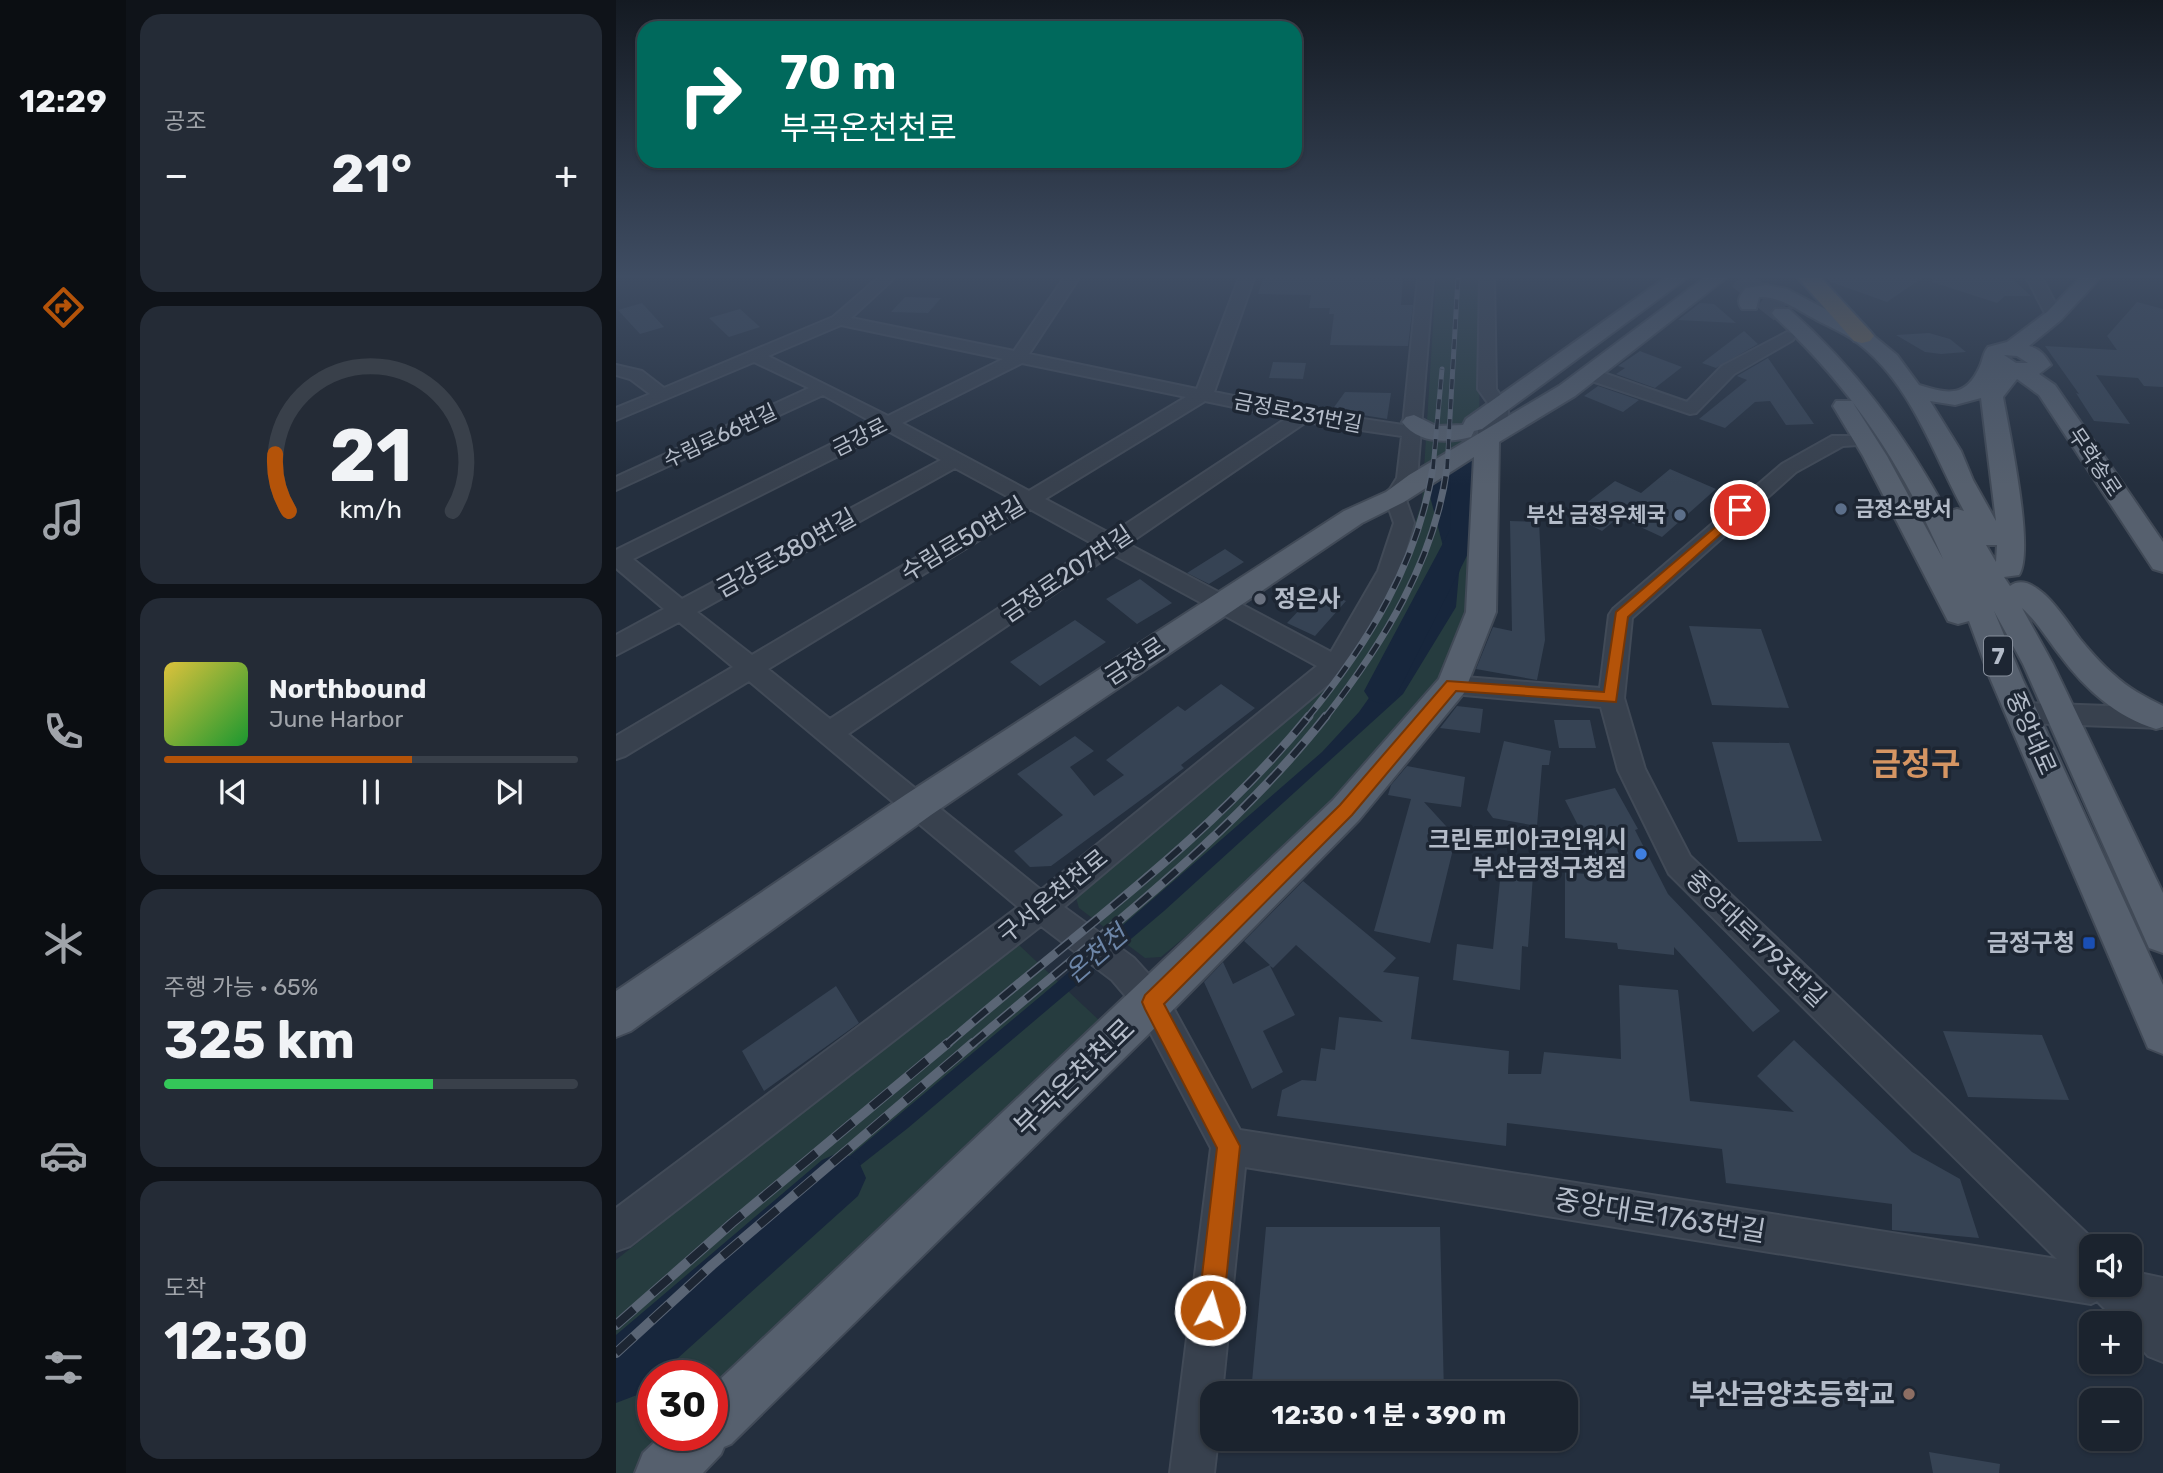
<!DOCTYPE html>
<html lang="ko">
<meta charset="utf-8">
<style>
:root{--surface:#1b232e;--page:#242b36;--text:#f1f3f6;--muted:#a0a4aa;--line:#39404a;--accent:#b45309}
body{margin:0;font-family:Rubik,"Noto Sans KR",sans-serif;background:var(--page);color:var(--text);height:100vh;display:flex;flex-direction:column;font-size:26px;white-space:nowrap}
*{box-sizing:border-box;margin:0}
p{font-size:23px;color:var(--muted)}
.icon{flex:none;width:38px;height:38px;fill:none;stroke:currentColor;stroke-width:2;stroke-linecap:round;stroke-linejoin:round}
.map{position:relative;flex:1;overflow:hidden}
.details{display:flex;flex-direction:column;gap:14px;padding:14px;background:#0f1319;width:490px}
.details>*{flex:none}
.top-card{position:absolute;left:21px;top:21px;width:665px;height:147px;border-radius:21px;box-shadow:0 2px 5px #0004,0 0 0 2px var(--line);background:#00695c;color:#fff;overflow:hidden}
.controls{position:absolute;left:1463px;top:1234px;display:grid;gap:14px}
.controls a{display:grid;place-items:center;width:63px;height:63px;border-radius:14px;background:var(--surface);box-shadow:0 2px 5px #0004,0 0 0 2px var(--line);font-size:35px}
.speed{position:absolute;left:21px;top:1360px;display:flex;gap:14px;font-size:35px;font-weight:700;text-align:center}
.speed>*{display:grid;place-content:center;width:91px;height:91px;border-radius:50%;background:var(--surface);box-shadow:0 2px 5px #0004,0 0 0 2px var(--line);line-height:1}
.speed .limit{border:10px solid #d22;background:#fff;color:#111}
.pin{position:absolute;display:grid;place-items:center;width:60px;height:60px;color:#fff;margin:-30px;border:4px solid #fff;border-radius:50%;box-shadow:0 2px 7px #0007}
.me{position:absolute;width:77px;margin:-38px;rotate:6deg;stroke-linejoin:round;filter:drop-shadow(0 0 5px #0008)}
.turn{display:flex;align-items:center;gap:24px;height:147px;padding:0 28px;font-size:32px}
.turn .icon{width:91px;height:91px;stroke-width:2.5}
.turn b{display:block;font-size:49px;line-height:60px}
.big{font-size:52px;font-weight:700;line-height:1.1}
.details .card{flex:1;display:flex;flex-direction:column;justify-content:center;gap:10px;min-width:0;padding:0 24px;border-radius:21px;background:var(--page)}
.details .dial{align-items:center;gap:0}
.dial svg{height:182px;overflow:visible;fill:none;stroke:var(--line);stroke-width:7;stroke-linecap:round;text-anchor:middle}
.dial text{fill:var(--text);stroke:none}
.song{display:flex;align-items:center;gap:21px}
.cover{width:84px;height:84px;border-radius:10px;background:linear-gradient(135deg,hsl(50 70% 55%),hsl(130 70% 35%))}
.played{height:7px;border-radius:4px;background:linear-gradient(90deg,var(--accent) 60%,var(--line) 60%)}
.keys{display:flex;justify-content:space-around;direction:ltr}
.heat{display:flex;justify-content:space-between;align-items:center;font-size:38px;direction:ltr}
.charge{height:10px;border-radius:5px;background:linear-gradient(90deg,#34c759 65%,var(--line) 0)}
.trip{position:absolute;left:584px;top:1381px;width:378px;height:70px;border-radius:21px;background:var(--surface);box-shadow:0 2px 5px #0004,0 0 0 2px var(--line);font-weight:700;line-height:70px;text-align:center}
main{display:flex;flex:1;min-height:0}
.dock{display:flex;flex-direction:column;width:126px;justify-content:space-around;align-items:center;background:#0b0e12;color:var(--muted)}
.dock .icon{width:49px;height:49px}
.dock .active{color:var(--accent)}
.dock b{font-size:32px;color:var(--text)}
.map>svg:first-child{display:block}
</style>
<main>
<nav class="dock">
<b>12:29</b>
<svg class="icon active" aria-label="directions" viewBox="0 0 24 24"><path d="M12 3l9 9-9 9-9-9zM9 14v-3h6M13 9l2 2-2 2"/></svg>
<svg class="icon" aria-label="music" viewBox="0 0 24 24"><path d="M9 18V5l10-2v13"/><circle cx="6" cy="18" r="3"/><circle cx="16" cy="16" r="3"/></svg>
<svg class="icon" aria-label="phone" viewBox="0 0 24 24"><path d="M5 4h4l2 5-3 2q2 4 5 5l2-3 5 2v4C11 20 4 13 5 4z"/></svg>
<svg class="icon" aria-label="climate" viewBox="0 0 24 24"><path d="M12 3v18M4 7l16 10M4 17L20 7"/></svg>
<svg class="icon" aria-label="car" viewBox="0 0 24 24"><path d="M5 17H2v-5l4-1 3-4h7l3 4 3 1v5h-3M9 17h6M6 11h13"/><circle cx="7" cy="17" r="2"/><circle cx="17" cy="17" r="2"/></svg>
<svg class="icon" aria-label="filters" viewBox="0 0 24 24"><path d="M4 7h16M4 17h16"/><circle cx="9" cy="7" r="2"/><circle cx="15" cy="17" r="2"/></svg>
</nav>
<section class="details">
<div class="card"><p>공조</p>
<div class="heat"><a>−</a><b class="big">21°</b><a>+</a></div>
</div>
<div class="card dial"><svg viewBox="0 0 100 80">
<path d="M14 69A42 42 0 1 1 86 69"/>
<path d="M14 69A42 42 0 0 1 8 44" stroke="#b45309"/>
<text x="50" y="56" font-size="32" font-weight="700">21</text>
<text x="50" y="72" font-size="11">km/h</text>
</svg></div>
<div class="card">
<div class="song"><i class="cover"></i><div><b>Northbound</b><p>June Harbor</p></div></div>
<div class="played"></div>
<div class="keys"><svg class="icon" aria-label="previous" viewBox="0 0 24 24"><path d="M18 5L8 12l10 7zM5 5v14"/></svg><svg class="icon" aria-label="pause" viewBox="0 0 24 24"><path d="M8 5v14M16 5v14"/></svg><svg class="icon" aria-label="next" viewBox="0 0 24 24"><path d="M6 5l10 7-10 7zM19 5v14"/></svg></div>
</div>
<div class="card"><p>주행 가능 · 65%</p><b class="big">325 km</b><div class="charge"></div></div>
<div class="card"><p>도착</p><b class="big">12:30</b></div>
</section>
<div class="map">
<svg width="1547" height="1473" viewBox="0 0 1547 1473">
<rect width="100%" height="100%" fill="#242f3e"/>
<!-- green -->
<path fill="#263c3f" d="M820,278H865L862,509L855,616L836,665L755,766L612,901L545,957L529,958L463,908L458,891L700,689L788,556L806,502Z
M403,945L486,1023L96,1398V1376H37V1435H59L21,1473H0V1260L198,1101Z"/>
<!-- water -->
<path fill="#17263c" d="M848,464L858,479L857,524L843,573L840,607L787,694L548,911L292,1128L0,1357V1352L439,984L706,752L743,712L806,623L828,550L810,481Z"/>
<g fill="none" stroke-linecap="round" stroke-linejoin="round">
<!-- river -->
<path fill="#17263c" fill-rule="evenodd" d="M848,456L858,458L862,464L865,528L778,700L766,704L754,700L748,691L835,528L834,464L838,458Z
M224,1152L242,1160L250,1178L242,1196L42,1376H37V1380L21,1395L0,1403V1335L206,1160Z"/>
</g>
<!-- building -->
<path fill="#364354" d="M647,278H787L785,305H797L792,346L714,345L718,314H713L714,308H693L695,295L642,294Z
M1211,278H1306L1271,302L1212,281Z
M1316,278H1395L1415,296H1389L1381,303L1316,282Z
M289,297L325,298L312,313L275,312Z
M1521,302L1547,309V387L1528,386L1522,378L1480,375L1514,424L1478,421L1460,393L1463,394L1429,346L1501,350L1491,336Z
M26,303L48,327L24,334L2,310Z
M1084,303L1098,304L1120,323L1062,320Z
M124,309L144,327L113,337L93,318Z
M1128,331L1142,344L1100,368L1086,363Z
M1313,333L1334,339L1350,352L1325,354L1309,352L1280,335Z
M1024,351L1029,353L1066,367L1039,388L1000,374L1009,368L1002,366Z
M1152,358L1198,424L1170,425L1154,401L1139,402L1109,428L1083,419L1131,380L1121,376Z
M657,362L690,363L687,379L653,378Z
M982,386L1023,400L1007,412L968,396Z
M729,392L775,393L771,419L716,410Z
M1054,469L1100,489L1046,537L1003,517L986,531L955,515L999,481L1025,493Z
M894,521L923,522L929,640L921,680L860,669L877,627L896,631Z
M609,549L628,562L593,584L571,573Z
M524,579L556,603L521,624L490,599Z
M703,589L730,601L699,636L671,623Z
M459,620L490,642L424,686L394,662Z
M1073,626L1145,629L1173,708L1096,705Z
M605,684L639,708L565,765L568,768L435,866L414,867L398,851L447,815L401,774L459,736L478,751L454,767L478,796L508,775L490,760L562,706L569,711Z
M841,706L867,709L864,733L824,728Z
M938,720H974L980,748H943Z
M888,741L935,751L933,765H926L921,826L877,818L871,810Z
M1096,742L1173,743L1206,841L1122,842Z
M791,766L849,777L845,807L808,802L840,837L814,943L758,931L795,799L772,795L775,785Z
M999,788L1022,829L1019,830L1052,894L1164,1011L1137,1032L1058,947V955L1002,949L1001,943L949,938V872L988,876L949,800Z
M885,870L917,875L912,947L906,946L904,990L837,980L841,944L877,949Z
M687,881L780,958L767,972L803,977L795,1039L893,1051L892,1074H925L928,1052L1005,1059L1003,985L1062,990L1074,1101L1178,1112L1141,1076L1178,1040L1296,1152L1344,1179L1363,1238L1276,1230V1204L1110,1183L1106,1149L891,1123L890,1146L661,1116L666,1090L686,1080L700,1081L705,1048L719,1050L723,1017L767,1022L680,945L657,968L654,966L679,1015L647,1031L667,1072L636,1089L588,982L607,962L617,984L654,965L628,941Z
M220,986L243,1023L148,1091L126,1051Z
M1327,1031L1426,1035L1453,1100L1352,1097Z
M650,1227H824L828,1393H635Z
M1313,1452L1384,1464L1383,1473H1317Z"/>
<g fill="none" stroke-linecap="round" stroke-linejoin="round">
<!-- major-tunnel -->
<path stroke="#3a4453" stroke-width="22" stroke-dasharray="22 10" stroke-linecap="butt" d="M1123,278L1166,313"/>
<defs>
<path id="minor" d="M262,278H278L235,318L398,351L448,278H463L413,354L581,389L623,278H638L598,392L687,410L787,425L802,278H817L801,478L789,497L798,523L784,571L771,598L728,671L448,907L518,958L548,991L624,1130L1441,1259L1053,874L1002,770L985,707L837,694L828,692L825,685L828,678L837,676L984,688L993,615L997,609L1166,464L1216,436H1256L1258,440L1256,444L1227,446L1180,472L1016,618L1008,698L1029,769L1074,856L1484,1246H1475V1284H1514V1271L1547,1278V1362L1532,1356L1514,1335V1323H1503L1481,1301L1475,1304L629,1167L606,1393H597V1438H602L598,1473H554L595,1148L524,1013L496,980L425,926L14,1246L0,1251V1208L402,907L133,681L9,756L0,759V736L117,667L63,622L0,655V635L48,609L0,568V550L258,423L207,395L0,490V477L193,388L138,362L0,420V408L34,394L14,379L0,375V365L26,371L48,388L217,317ZM225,325L387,359L272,416L152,356ZM406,363L570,397L413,491L286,423ZM589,401L671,418L495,534L429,499ZM690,422L786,436L781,478L769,497L778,523L762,571L715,652L512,544ZM272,431L325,460L66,599L17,559ZM339,468L398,500L136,655L81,612ZM414,509L479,545L214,719L152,669ZM496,554L701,666L425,890L232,734Z
M864,278H878L880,389L892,406V418L880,430L878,443L871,445L862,439V428L874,416V406L862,389Z
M1411,278H1426L1446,316L1444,319H1432Z
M1171,332L1177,334L1179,337L1177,340L1118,374L1080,413L1074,414L967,378L964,374L967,370H979L1071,402L1106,366Z
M1407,703L1547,708V728L1407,723L1398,720L1394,713L1398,706Z"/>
<path id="major" d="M1049,278H1071L866,429L858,431L855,437C832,443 802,444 786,422L790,417L798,415L820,426L847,425L850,419Z
M1088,278H1110L959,396L883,442L880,612L848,693L743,820L551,1016L115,1444L108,1447L105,1454L87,1473H19L27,1453L46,1435H96V1387L717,800L823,679L850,612L858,457L788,502L746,523L315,815L15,1031L0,1037V991L289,795L728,511L770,492L793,475L943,386Z
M1464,278H1484L1445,320L1413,346C1424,349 1429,355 1435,365L1423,374L1439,385L1547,542V572L1537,569L1423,395L1401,379L1387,397C1393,431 1419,550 1403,575L1388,577L1394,586C1419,568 1451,622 1464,639C1474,651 1485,664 1497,674C1512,688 1529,697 1547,706V727L1540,729C1500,717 1468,688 1443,654C1429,636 1423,624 1406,608L1437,664L1547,893V953L1533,948L1407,664L1378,611L1406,678L1547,985V1054L1532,1048L1374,678L1353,621L1342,624L1332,621L1247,456L1217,406L1220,401H1236L1239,406L1271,456L1327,559C1284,462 1237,390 1159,317L1156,313L1159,309H1173C1240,369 1288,433 1331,512L1341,509L1348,511C1316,452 1295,382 1239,341C1227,332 1211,326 1197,318C1180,309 1163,296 1143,297L1140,309H1126C1120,301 1124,295 1130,288L1150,285L1171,289L1253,332L1281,355L1303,385C1332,394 1350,398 1364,366C1367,359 1367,353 1372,347L1391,342L1431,312ZM1388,355L1401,356L1412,363H1400ZM1365,398L1380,521L1357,480L1345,451L1314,401L1339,405ZM1370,545H1381L1380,562Z"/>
<path id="highway" d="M1182,278H1205L1254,331L1258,336L1254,341L1246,343L1238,341Z"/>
</defs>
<!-- minor casing -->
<use href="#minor" stroke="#414a57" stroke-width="4"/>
<!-- major casing -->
<use href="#major" stroke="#414a57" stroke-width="4"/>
<!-- highway casing -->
<use href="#highway" stroke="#434c59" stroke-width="4"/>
<!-- minor -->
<use href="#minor" fill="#38414e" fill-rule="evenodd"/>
<!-- major -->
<use href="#major" fill="#56606e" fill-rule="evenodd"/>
<!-- highway -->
<use href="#highway" fill="#746855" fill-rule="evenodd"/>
<defs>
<path id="rail-far3" d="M817,469L826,369
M831,469L842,278"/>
<path id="rail-far2" d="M691,718C752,644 802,563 817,467
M709,718C766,645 819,561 831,467"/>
<path id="rail-far1" d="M330,1045C452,938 590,843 693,716
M355,1045C474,943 613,839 710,716"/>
<path id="rail" d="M0,1325L116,1223L332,1043
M0,1353L96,1265L357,1043"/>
</defs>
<!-- rail-far3 casing -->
<use href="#rail-far3" stroke="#5a6575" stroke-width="5"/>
<!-- rail-far2 casing -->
<use href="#rail-far2" stroke="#5a6575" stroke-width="7"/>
<!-- rail-far1 casing -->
<use href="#rail-far1" stroke="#5a6575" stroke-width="9"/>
<!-- rail casing -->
<use href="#rail" stroke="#5a6575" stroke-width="10"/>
<!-- rail-far3 -->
<use href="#rail-far3" stroke="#1d2633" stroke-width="3.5" stroke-dasharray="10" stroke-linecap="butt"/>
<!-- rail-far2 -->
<use href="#rail-far2" stroke="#1d2633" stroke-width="4.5" stroke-dasharray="13" stroke-linecap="butt"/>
<!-- rail-far1 -->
<use href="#rail-far1" stroke="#1d2633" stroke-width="6" stroke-dasharray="18" stroke-linecap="butt"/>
<!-- rail -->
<use href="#rail" stroke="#1d2633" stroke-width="8" stroke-dasharray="24" stroke-linecap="butt"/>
</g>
<!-- sky -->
<linearGradient id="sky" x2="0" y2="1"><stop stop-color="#141a22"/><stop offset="0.57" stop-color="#3f4d63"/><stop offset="1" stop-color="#3f4d63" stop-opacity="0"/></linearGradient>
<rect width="1547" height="485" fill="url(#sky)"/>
<!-- route -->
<path fill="#b45309" stroke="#753606" stroke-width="2" d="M1124,506L1130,510L1128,513L1012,617L1000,702L840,691L736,815L548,1004L624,1146L607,1310L603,1318L594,1322L586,1318L582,1310L601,1148L529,1009L526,1002L529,995L724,805L831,681L988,692L1000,612Z"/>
<!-- markers -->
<g fill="#5c6f8a" stroke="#1d2633" stroke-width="2.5">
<circle cx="1225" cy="509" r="7"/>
<circle cx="1064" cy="515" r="7"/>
</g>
<circle fill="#6b7280" stroke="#1d2633" stroke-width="2.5" cx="644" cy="599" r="7"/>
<circle fill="#3f7fe0" stroke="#1d2633" stroke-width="2.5" cx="1025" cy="854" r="7"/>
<rect fill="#1a4fb4" stroke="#1d2633" stroke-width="2.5" x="1466" y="936" width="14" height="14" rx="3.5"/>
<circle fill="#8d6e63" stroke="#1d2633" stroke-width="2.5" cx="1293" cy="1394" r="7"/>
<g text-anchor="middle" stroke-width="7" stroke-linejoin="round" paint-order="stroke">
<!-- far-street labels -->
<g font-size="21" fill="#b4bcc9" stroke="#1d2633">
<text transform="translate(682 413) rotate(11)" y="7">금정로231번길</text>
<text transform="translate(104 436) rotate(-25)" y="7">수림로66번길</text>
<text transform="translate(244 437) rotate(-27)" y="7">금강로</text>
<text transform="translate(1479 462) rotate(56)" y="7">무학송로</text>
</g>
<!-- far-poi labels -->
<g font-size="21" font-weight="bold" fill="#b4bcc9" stroke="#1d2633" text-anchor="start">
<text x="1239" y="516">금정소방서</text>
<text x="1050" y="522" text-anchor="end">부산 금정우체국</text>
</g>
<!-- shield labels -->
<rect fill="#1d2633" stroke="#878f9c" stroke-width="2" x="1368" y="636.5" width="28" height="39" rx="5"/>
<g font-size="23" font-weight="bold" fill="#b4bcc9">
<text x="1382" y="664">7</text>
</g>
<!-- street labels -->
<g font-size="24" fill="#b4bcc9" stroke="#1d2633">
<text transform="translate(347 539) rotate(-31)" y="8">수림로50번길</text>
<text transform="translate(170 553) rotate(-29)" y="8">금강로380번길</text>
<text transform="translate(451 574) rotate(-34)" y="8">금정로207번길</text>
<text transform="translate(519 661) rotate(-33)" y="8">금정로</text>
<text transform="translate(1415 733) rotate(66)" y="8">중앙대로</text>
<text transform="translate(437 896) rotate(-39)" y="8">구서온천천로</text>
<text transform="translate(1140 939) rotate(44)" y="8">중앙대로1793번길</text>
</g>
<!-- poi labels -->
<g font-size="24" font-weight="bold" fill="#b4bcc9" stroke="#1d2633" text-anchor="end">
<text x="658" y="607" text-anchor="start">정은사</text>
<text x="1011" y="848">크린토피아코인워시<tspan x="1011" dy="28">부산금정구청점</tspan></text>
<text x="1459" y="951">금정구청</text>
</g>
<!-- water labels -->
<g font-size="26" font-style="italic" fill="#6d86a8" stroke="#1d2633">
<text transform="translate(480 954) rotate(-41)" y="9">온천천</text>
</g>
<!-- near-street labels -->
<g font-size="28" fill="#b4bcc9" stroke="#1d2633">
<text transform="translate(458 1077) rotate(-44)" y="10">부곡온천천로</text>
<text transform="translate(1044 1215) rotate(9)" y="10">중앙대로1763번길</text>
</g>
<!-- near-poi labels -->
<g font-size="28" font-weight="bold" fill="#b4bcc9" stroke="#1d2633" text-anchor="end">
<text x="1279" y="1404">부산금양초등학교</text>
</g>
<!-- district labels -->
<g font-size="32" font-weight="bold" fill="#d59563" stroke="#1d2633">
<text x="1300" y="775">금정구</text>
</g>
</g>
</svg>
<div class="controls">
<a><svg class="icon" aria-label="sound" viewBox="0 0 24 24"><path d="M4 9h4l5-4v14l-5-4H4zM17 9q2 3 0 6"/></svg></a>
<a>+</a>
<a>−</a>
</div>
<div class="speed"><div class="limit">30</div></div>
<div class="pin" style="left:1124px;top:510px;background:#d93025"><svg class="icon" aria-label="arrive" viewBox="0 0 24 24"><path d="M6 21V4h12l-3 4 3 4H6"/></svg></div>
<svg class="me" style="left:594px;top:1310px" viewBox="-20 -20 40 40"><circle r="17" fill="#b45309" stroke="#fff" stroke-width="3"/><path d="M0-11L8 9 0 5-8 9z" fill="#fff"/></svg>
<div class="trip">12:30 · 1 분 · 390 m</div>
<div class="top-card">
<div class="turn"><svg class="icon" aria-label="right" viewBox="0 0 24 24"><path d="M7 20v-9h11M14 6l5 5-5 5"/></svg><div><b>70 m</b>부곡온천천로</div></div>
</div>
</div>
</main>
